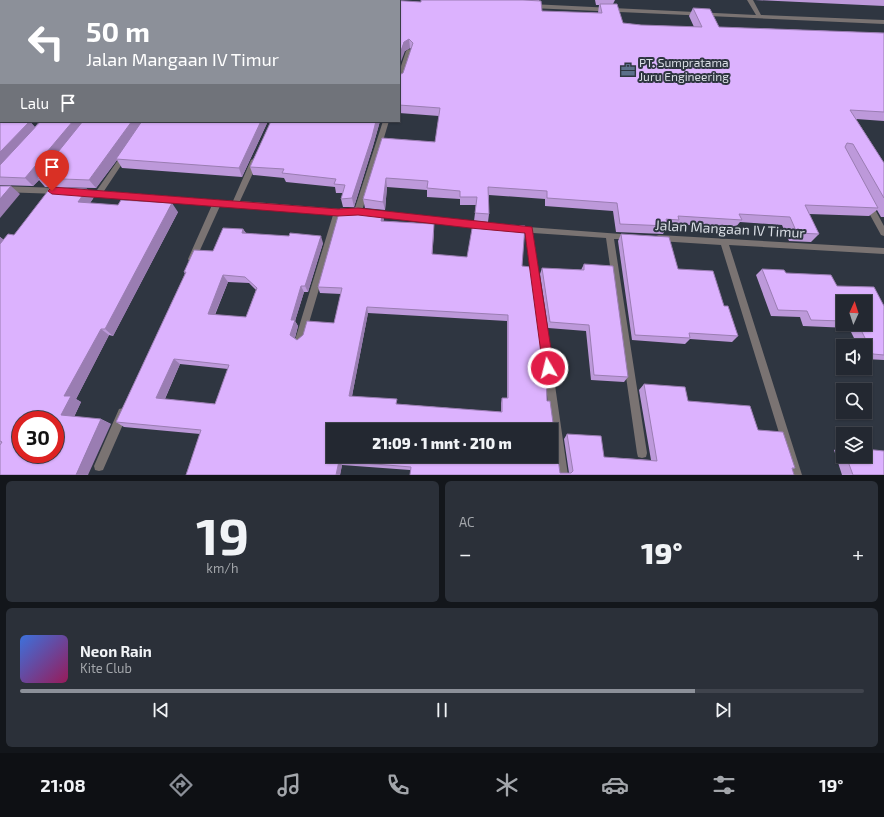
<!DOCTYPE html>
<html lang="id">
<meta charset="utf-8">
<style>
:root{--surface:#232831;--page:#2b3039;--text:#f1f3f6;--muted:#a3a6ab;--line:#40444d;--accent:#8c9099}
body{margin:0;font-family:"Exo 2",sans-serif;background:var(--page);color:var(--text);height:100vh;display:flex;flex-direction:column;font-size:15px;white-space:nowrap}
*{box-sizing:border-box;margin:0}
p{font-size:13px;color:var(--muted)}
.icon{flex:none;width:22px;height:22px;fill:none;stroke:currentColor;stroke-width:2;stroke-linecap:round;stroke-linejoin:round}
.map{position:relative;height:475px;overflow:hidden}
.drawer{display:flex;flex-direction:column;gap:6px;padding:6px;background:#13161b;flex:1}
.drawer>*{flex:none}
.banner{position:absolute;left:0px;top:0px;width:400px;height:122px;box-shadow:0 1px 3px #0004,0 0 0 1px var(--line);background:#8c9099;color:#fff;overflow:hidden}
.needle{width:26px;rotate:3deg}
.buttons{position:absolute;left:836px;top:295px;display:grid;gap:8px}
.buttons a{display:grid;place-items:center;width:36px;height:36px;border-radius:0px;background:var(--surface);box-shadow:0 1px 3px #0004,0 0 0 1px var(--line);font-size:20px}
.speed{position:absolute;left:12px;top:411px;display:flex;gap:8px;font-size:20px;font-weight:700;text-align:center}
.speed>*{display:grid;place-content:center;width:52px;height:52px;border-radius:50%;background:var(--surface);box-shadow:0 1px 3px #0004,0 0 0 1px var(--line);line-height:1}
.speed .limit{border:6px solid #d22;background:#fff;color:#111}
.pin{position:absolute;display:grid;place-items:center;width:34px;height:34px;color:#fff;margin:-41px -17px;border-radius:50% 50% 50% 0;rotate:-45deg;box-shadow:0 0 4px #0007}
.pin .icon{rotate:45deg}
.me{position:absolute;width:44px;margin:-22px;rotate:352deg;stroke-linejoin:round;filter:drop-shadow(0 0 3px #0008)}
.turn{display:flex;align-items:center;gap:14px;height:84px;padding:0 20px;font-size:18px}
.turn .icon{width:52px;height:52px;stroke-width:2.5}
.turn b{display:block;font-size:28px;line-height:34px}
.then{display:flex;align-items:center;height:38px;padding:0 20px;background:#0003;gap:8px;font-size:15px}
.big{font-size:30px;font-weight:800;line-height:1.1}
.drawer .tile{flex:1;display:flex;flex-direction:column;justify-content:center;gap:6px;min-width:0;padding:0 14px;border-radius:6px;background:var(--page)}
.drawer .dial{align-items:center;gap:0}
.dial b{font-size:52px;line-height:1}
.song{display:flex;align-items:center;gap:12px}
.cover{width:48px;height:48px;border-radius:6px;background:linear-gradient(135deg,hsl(220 70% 55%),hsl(330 70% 35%))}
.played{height:4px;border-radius:2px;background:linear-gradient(90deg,var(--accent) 80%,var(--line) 80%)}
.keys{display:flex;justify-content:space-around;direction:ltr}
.heat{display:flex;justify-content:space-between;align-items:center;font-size:22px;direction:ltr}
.drawer .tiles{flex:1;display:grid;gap:6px;grid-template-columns:1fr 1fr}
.tile:last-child{grid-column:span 2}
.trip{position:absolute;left:326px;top:423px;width:232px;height:40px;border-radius:0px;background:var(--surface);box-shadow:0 1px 3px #0004,0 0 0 1px var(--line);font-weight:800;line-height:40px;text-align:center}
.menu{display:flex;height:64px;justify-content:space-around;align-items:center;background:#0e1014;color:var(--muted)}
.menu .icon{width:28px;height:28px}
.menu .active{color:var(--accent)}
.menu b{font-size:18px;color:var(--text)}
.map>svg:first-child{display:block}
</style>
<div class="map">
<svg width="884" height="475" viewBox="0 0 884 475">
<rect width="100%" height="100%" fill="#2f3641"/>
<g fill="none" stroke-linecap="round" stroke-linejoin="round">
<!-- service -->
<path fill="#7a7372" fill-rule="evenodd" d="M287,0H293L286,1Z
M747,0H753L761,15L884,20V24L531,8L528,6L531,4L756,15Z"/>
<!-- minor -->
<path fill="#7a7372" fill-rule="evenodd" d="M409,49L412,51L402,81L399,83V72L406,51Z
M0,101H1L0,106Z
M383,121H389L362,211L358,214L354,211Z
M123,153H125L128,155L104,191L233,201L251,160L255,158L259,160L240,201L353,210L354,212L353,214L341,215L303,343L300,344L297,343L295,340L333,215L220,206L196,259L195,261H189L188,259L212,205L78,194L77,192L78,190H97Z
M0,186L59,188L63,191L59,194L0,192Z
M868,201L871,202L884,226V236L881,235L864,204Z
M374,210L483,223L486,224L487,226L486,228L483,229L374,216L370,213Z
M515,226L634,235L635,237L634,239H614L647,453L646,457L642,458L638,457L637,453L606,238L533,233L568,475H558L525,233L512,231L511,229L512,227Z
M659,235L884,248V254L729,245L802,475H792L721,245L659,241L656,240L655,238L656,236Z
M123,408L127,409L128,413L103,470L99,471L95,470L94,466L119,409Z"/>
</g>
<!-- wall -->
<path fill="#bd99da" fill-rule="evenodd" d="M0,0H279L278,1H1V89H0Z
M421,0H539L542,11L598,13L599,5H596L595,0H615L613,4L623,23L641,25L694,27L689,16L693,8L719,27L884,33V121L856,119L884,163V217H881L877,210L869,216L809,214L819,234L811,242L789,241L782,225L740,222L735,228L676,224L674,228L667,227L663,234L616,232L613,211L545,206V199L489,195V214L488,222L474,221L476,205H460V199L427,197V190L387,187L385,210L365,208L363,199L382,138L435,142L439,116L399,113V75L403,73L411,49L410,48L405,51L399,1L421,2Z
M754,0H884V6L755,0Z
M0,120L1,121H268L242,177L122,168L117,160L96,188L45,187L39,180L33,186L0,185ZM30,122L38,123L35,127Z
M271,121H380L373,146L354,207H343L341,199L343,193H336L335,187L286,182L284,178L253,175L250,167Z
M87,189L94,197L90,203L178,212L113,336L109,335L76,399L81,402L74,417L101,419L111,424L0,475V237L4,240L14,235Z
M384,219L383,221L434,224V231L432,255L522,266L547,401L560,473H569L564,439L567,434L604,457L651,460L639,390L644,384L688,401L758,430L795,468L792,469L794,475H410V470L342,465L340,475H186L200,434L124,427L116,422L185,274L184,272L243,229L246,233L323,243L308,292H304L295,321L298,326L295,338L297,340L334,323L341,294L320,293L318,287ZM228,282L249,283L256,290L246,317L215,315ZM368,313L507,321V398H502L501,403V412L398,404L352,396ZM180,364L228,369L215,404L165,399Z
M621,234L678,269L724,306L738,336L732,342L690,339L685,344L632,340L618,241Z
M584,264L628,377L624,382L591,380L586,331L548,328L540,274L542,268L581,270Z
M762,269L786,273L837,286L884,306V360L865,359V346H858L849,328L803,326L800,317L771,316L756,275ZM843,302L865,324H843Z
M843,446V456H865L884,475H842L834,450Z"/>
<!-- shaded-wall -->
<path fill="#9a7db2" d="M272,0H279L278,1H271Z
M409,39L410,48L405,51L399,67V57L404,42Z
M30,121L37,130L0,169V152Z
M73,121H87L37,178L39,180L33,186L25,178Z
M132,121H144L116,159L117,160L96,188L89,180Z
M261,121H268L242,177L239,168Z
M376,121H380L373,146L354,207L352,198Z
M386,178L387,187L385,210L383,202Z
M11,186L20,194L0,218V199Z
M87,189L94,197L85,211L78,202Z
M172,203L178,212L113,336L105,329Z
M383,212L384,219L382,228L381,221Z
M434,224V231L432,261V254Z
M243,229L247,236L242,233Z
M321,236L323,243L308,292L305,286Z
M0,237L5,241L0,248Z
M223,275L228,282L212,321L208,314Z
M301,286L304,292L295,321L298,326L294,341L290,335L291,320Z
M367,307L368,313L351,401L349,396Z
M101,329L109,335L76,399L81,402L72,421L61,415L64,396Z
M174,359L180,364L163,403L156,398Z
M101,419L111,424L88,475H76Z
M339,461L342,465L340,475H336Z"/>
<!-- building -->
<path fill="#dcb2fe" stroke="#9a7db2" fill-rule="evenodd" d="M0,0H272L271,1H1V81H0Z
M378,0H389L421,2V0H523L541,1L542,11L602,13L600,4H617L623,23L641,25L702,27L693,8L710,9L719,27L884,33V112L850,110L884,163V198L853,144L847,143L845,147L878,208L805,205L819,234L797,233L790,217L739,214L742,220L678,216L679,220L666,219L668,226L620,224L617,203L547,198V191L488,187L489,214L475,213L477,197H460V191L427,188L428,181L386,178L383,202L363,199L382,138L435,142L440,108L399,105V75L403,73L413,43L409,39L404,42L399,57V1H378Z
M0,120H1V121H30L0,152Z
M41,121H73L25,178L0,177V165Z
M83,121H132L89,180L37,178Z
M142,121H261L239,168L116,159Z
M271,121H376L372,137L352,198L341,199L345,185L334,184L336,179L282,173L284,169L250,167Z
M0,186H11L0,199Z
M51,187L87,189L78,202L118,205L121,200L172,203L105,329H101L64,396H71L61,415L101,419L76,475H0V445L2,442L0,441V244L8,234L14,235ZM21,420H55V454H21Z
M356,208L383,212L381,221L434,224L432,254L467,257L473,223L525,226L522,266L531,267L546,376L547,401H550L560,473H571L573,471L567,434L601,436L604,457L657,461L644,384L685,387L688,401L750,406L758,430L783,432L795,468H792L794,475H410L411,467L339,461L336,475H186L201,430L116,422L186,272H184L194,250L213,251L223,228L243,229L242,233L289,236L290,233L321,236L305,286H301L291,320H295L290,335L297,340L303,335L307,321L334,323L342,288L318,287L340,209ZM223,275L245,277L257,288L246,317L208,314ZM367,307L508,315V398H502V412L396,404L397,399L349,396ZM174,359L229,365L215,404L156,398ZM333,430H551V456H333Z
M621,234L669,237L678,269L713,271L724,306H728L738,336L689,333L690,338L635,335Z
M584,264L613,266L628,377L594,375L589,325L550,322L542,268L584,270Z
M762,269L784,270L786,273L831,275L837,286L874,287L884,306V355L873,354L858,324H865V302H843V321L811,320L807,311L778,310Z
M865,449L884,451V475H853L846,456H865Z"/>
<!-- route -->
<path fill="#e11d48" stroke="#92132f" d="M52,187L338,209L358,208L532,227L554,368L552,371L548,373L544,371L543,368L525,233L470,228L358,215L338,216L52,194L48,191Z"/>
<!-- icons -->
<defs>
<symbol id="office-bare" viewBox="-9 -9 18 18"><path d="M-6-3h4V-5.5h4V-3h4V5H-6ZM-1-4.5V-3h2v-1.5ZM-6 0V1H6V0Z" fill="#5c6f8a" stroke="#2f3641" stroke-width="2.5" paint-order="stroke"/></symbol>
</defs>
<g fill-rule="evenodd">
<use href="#office-bare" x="618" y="60" width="20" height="20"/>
</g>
<g text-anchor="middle" stroke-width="4" stroke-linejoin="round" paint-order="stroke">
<!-- far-poi labels -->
<g font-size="12" fill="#dadee5" stroke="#2f3641" text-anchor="start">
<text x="639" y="67">PT. Sumpratama<tspan x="639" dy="14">Juru Engineering</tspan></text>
</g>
<!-- street labels -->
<g font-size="14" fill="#dadee5" stroke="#2f3641">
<text transform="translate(730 229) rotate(3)" y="5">Jalan Mangaan IV Timur</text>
</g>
</g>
</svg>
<div class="buttons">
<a><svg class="needle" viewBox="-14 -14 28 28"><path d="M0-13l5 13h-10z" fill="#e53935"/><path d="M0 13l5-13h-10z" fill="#a3a6ab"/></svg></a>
<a><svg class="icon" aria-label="sound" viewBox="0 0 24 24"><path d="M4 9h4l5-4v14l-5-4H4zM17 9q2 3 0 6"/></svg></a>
<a><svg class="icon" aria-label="search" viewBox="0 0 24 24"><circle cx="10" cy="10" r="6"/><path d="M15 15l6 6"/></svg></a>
<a><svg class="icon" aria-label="layers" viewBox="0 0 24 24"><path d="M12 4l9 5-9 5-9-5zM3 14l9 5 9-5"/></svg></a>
</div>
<div class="speed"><div class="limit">30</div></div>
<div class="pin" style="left:52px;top:191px;background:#d93025"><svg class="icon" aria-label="arrive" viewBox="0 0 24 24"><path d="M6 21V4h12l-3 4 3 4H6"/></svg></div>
<svg class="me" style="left:548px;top:368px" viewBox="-20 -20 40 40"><circle r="17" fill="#e11d48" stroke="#fff" stroke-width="3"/><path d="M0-11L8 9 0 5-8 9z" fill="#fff"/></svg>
<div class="trip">21:09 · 1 mnt · 210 m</div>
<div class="banner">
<div class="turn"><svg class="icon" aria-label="left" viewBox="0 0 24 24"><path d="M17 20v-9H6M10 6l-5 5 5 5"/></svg><div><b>50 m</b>Jalan Mangaan IV Timur</div></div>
<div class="then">Lalu<svg class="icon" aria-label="arrive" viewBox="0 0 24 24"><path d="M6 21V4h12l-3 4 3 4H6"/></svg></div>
</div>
</div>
<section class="drawer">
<div class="tiles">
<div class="tile dial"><b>19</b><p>km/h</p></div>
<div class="tile"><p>AC</p>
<div class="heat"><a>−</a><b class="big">19°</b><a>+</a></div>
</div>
<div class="tile">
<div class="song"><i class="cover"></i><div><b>Neon Rain</b><p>Kite Club</p></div></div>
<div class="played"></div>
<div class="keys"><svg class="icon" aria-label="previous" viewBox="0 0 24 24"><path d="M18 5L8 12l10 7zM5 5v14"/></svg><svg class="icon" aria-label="pause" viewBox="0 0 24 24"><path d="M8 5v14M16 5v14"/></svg><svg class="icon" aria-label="next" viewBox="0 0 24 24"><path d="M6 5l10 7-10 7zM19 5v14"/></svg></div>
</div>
</div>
</section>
<nav class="menu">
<b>21:08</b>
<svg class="icon active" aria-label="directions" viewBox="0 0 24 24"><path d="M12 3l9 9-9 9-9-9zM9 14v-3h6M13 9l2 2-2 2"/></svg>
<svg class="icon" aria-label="music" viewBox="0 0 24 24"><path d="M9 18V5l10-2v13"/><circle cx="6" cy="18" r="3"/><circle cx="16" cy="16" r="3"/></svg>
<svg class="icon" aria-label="phone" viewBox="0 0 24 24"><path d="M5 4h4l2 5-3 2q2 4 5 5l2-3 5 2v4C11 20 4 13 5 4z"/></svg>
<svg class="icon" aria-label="climate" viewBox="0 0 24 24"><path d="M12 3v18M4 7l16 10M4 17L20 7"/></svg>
<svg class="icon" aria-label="car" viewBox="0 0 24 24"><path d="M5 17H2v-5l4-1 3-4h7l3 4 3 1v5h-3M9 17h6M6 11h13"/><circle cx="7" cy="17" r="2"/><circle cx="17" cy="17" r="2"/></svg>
<svg class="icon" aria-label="filters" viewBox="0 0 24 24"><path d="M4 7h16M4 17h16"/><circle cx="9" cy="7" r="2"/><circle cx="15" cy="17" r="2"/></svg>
<b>19°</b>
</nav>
